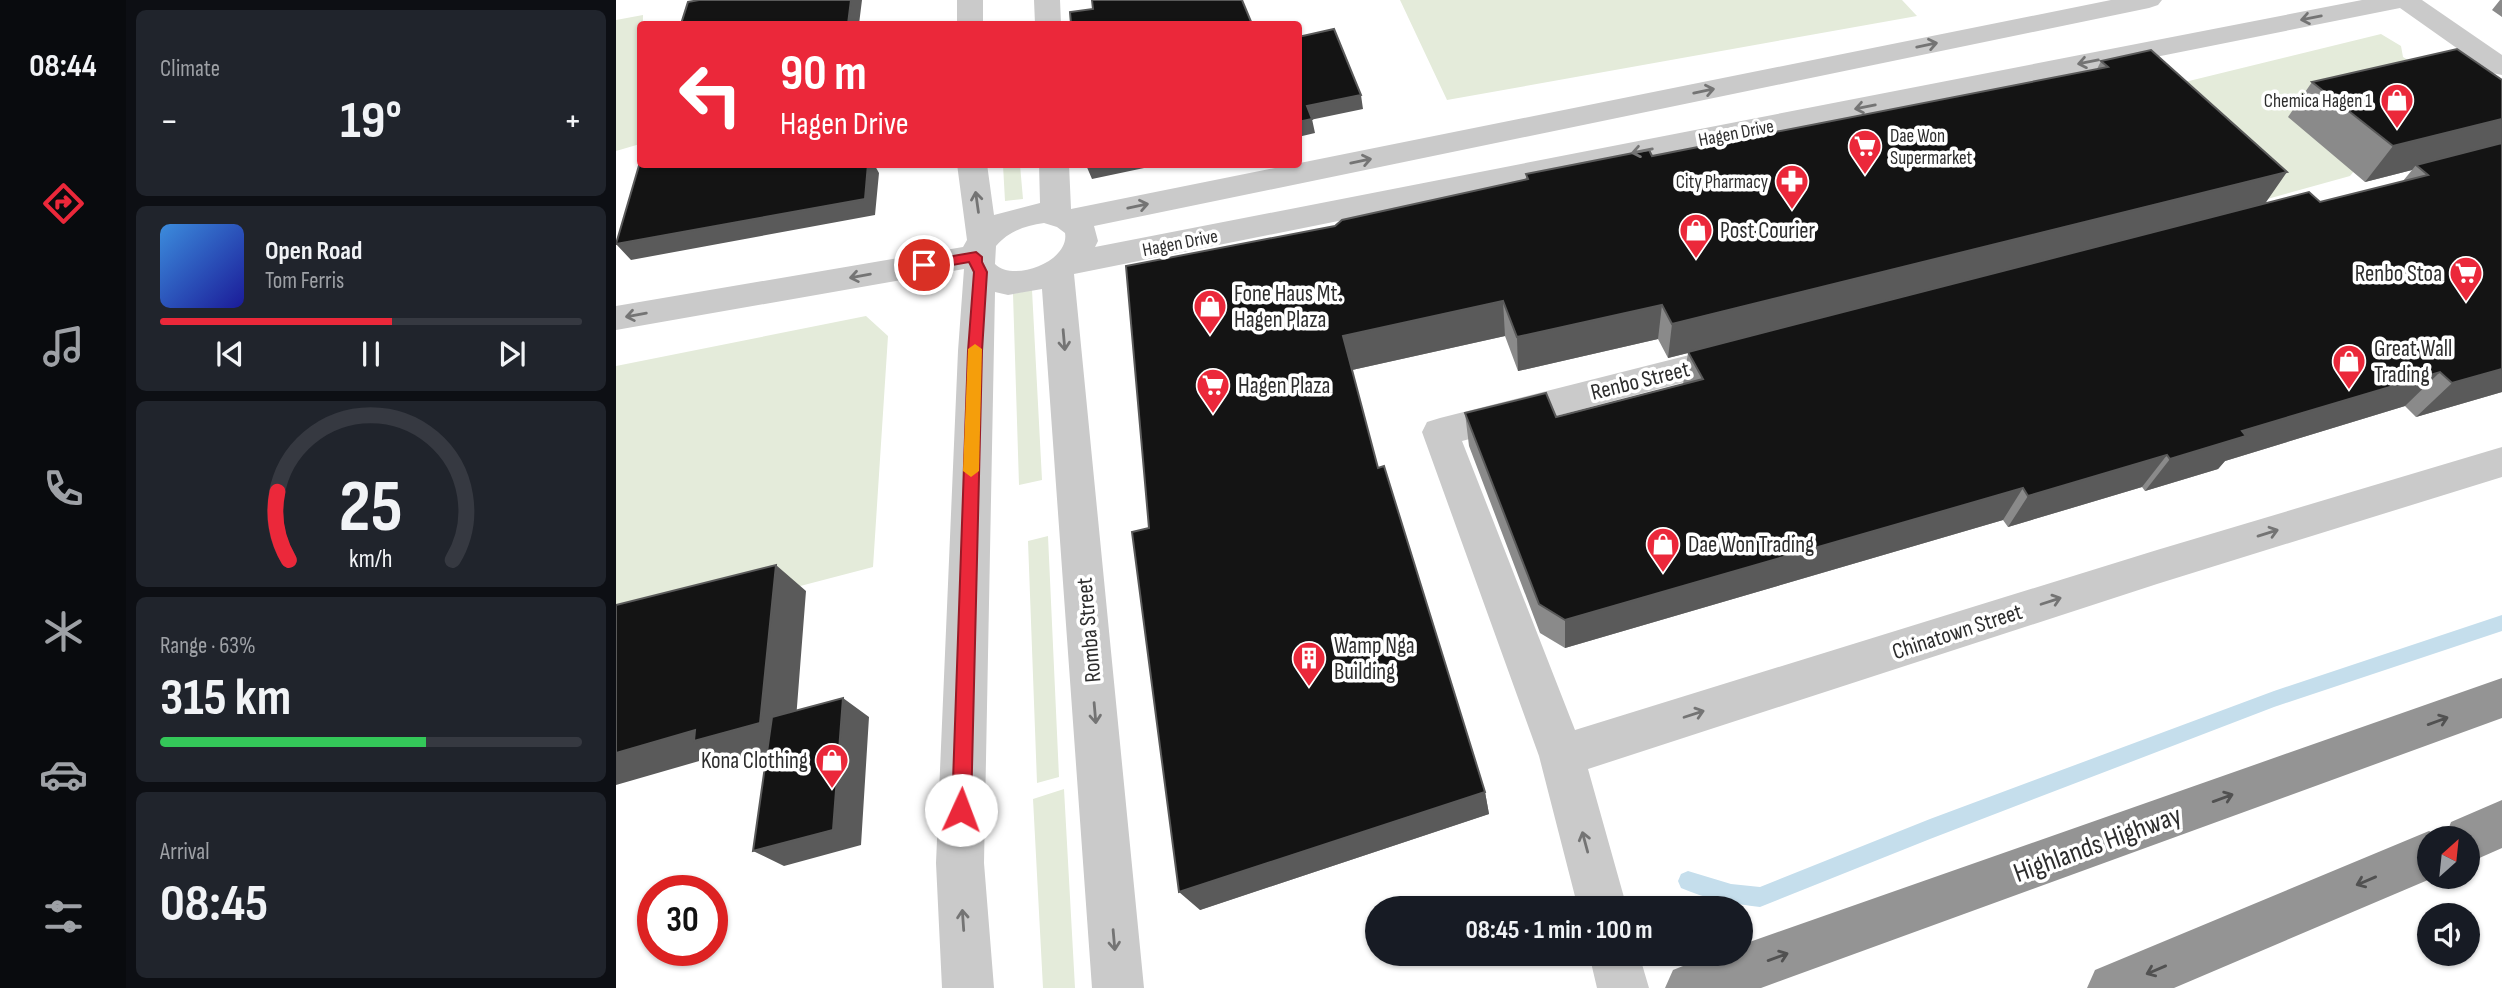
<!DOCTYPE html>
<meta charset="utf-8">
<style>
:root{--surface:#171b24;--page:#20242c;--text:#f1f3f6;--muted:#9ea1a6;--line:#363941;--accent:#eb283a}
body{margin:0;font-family:"Sofia Sans Condensed",sans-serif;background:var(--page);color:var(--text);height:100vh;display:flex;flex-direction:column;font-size:26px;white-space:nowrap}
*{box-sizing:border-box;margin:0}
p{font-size:23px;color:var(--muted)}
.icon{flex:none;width:38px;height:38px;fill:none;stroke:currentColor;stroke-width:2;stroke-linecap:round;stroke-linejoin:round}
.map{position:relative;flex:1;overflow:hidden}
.sheet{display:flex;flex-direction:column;gap:10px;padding:10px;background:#0d0f14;width:490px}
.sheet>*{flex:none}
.hud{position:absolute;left:21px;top:21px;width:665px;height:147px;border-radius:7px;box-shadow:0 2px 5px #0004;background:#eb283a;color:#fff;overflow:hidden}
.needle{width:46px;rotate:27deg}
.controls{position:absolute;left:1801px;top:826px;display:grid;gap:14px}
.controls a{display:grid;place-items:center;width:63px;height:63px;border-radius:50%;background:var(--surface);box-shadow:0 2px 5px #0004;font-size:35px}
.speed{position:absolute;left:21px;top:875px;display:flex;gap:14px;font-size:35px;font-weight:700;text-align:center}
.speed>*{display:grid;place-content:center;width:91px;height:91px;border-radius:50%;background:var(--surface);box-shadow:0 2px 5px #0004;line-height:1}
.speed .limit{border:10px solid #d22;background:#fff;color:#111}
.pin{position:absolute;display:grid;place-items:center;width:60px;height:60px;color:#fff;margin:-30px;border:4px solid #fff;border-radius:50%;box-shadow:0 2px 7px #0007}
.me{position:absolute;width:77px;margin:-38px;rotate:2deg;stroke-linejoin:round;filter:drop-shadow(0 0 5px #0008)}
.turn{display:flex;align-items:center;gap:24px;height:147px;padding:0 28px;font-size:32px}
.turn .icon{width:91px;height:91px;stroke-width:2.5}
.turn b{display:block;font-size:49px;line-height:60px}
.big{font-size:52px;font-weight:700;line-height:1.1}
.sheet .card{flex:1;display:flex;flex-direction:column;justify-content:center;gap:10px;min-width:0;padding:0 24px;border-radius:10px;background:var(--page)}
.sheet .dial{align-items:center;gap:0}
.dial svg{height:182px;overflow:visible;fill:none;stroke:var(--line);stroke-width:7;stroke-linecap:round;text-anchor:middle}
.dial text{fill:var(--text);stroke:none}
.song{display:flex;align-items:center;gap:21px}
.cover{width:84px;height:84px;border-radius:10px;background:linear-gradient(135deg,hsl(210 70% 55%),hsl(240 70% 35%))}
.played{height:7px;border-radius:4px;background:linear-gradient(90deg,var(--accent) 55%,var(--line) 55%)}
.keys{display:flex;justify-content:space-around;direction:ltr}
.heat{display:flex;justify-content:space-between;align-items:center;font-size:38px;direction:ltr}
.charge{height:10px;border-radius:5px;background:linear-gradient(90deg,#34c759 63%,var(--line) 0)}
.trip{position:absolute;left:749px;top:896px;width:388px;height:70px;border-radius:35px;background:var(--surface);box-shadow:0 2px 5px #0004;font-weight:700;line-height:70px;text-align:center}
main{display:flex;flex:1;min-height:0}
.tab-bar{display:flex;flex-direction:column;width:126px;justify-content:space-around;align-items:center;background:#090b0e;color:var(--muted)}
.tab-bar .icon{width:49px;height:49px}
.tab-bar .active{color:var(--accent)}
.tab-bar b{font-size:32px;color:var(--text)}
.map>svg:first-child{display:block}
</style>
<main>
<nav class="tab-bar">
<b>08:44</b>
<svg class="icon active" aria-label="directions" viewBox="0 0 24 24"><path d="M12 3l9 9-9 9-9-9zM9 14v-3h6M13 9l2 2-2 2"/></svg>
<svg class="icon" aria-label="music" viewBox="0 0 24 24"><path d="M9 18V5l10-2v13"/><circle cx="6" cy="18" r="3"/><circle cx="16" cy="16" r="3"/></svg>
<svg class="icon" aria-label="phone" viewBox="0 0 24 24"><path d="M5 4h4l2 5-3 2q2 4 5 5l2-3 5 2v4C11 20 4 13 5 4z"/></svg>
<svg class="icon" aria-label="climate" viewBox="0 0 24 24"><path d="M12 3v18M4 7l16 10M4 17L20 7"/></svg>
<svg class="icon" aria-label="car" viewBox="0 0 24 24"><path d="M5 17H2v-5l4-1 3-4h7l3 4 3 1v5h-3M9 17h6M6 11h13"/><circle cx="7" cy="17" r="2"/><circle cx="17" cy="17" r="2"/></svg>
<svg class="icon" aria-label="filters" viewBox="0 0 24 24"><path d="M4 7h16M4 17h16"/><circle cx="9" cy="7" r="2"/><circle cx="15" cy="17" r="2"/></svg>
</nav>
<section class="sheet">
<div class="card"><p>Climate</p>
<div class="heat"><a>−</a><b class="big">19°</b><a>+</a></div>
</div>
<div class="card">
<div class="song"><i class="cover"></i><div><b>Open Road</b><p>Tom Ferris</p></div></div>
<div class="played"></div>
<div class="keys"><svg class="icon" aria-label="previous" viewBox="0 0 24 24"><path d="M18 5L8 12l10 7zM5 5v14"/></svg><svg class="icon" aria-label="pause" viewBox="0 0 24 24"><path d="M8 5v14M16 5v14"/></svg><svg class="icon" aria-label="next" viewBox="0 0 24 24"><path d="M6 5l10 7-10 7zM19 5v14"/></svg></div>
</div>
<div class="card dial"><svg viewBox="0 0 100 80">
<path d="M14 69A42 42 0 1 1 86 69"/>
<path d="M14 69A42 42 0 0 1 9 39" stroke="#eb283a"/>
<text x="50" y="56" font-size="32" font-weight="700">25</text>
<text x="50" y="72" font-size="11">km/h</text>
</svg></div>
<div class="card"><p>Range · 63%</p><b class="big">315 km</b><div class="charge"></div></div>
<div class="card"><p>Arrival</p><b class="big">08:45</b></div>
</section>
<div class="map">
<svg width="1886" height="988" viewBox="0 0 1886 988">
<rect width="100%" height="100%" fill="#fff"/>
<!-- green -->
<path fill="#e4ebda" d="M784,0H1286L1301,16L831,100Z
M27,15L24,144L0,151V20Z
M1765,34L1785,46L1787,57L1817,76L1734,176L1644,201L1528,92Z
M387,165H404L407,199L389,201Z
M416,290L426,480L403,485L397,294Z
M250,316L272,336L257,567L0,634V366Z
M432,536L443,777L421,783L412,541Z
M448,789L459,988H427L417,799Z"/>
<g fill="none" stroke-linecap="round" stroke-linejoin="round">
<!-- stream -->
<path fill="#c5deec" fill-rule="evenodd" d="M1886,615V631L1658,707L1314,839L1144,907C1117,904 1090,899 1065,888L1062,881L1065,874L1072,871L1115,884L1144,887L1314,819L1658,691Z"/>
<!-- minor -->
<path fill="#cacaca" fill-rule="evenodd" d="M341,0H367V24H341Z
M418,0H444L445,24H419Z
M1495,0H1546L1542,5L1533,8L478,226L482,241L479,247L1746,0H1806L1886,55V75L1876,73L1784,8L458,274L528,988H476L426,289L392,295L379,292L368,863L378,988H326L320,863L342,351L348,269L0,330V306L347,247L351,240L341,164H371L378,215L424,203L423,164H453L455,209ZM428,223L441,227L449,233C454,261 398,283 379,264L380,246C393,231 408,226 428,223Z
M1121,343L1133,347L1138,356L1133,365L846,441L959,730L1541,550L1886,447V477L1541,584L972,769L1011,908H962L923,756L806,432L811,422L824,418Z
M973,954H1023L1033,988H981Z"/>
<!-- highway -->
<path fill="#949494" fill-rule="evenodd" d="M1886,678V718L1145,988H1049L1057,970C1081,960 1100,954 1125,954V945Z
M1886,800V848L1852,863V838H1813V877H1819L1558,988H1471L1479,970L1813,831L1829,838L1835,822Z"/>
</g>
<!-- wall -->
<path fill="#8a8a8a" d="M1884,0H1886V17L1876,10Z
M1485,61L1649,204L1704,202L1787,181L1796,170L1749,182L1672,117L1696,82L1886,80V392L1800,417L1789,406L1609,461L1602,469L1529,491L1526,487L1392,527L1387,520L949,648L924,633L853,446L849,413L940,417L1067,384L1072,353L1052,358L1042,339L902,371L889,336L736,370L762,468L869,792L873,814L584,910L533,528L719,226L910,180V174L1036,156L1481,69Z"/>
<!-- shaded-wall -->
<path fill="#5a5a5a" d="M235,0H246L243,24H232Z
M745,95L747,109L694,120L691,106Z
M696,119L699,133L682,137V122Z
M1886,119V147L1800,165L1796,170L1749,182L1777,146Z
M252,164H258L263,173L259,215L15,260L0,244Z
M473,164H547L476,179L470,165Z
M1671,172L1646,208L1052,358L1056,324Z
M887,301L889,336L736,370L727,336Z
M1046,305L1042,339L902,371L901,337Z
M1886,369V392L1800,417L1836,383Z
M1824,372L1789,406L1609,461L1602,469L1529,491L1554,459L1626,431Z
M1551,455L1526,487L1392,527L1412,496Z
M1407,488L1387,520L949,648V620Z
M160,565L190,591L178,745L115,762L104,755L0,785V753Z
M227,698L253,717L245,845L168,866L137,851Z
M869,792L873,814L584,910L563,892Z"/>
<!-- building -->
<path fill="#141414" stroke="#5a5a5a" stroke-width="2" d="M83,0H235L232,24H65L72,2Z
M476,0H626L636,24H455L454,12L477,9Z
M718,29L745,95L691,106L696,119L682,122V37Z
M1841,49L1886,80V119L1777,146L1696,82Z
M1535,50L1671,172L1056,324L1046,305L901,337L887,301L727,336L762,468L768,466L869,792L563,892L516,532L533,528L510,266L719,226L726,220L912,179L910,174L1033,150L1036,156L1492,67L1485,61Z
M1886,143V369L1836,383L1824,372L1626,431L1630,436L1554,459L1551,455L1412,496L1407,488L949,620L923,604L849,413L930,393L940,417L1087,379L1072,352L1693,192L1704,202L1812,175L1800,165Z
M24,162V164H252L249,199L0,244Z
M160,565L144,723L78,741L79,730L0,753V605Z
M227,698L217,830L137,851L156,717Z"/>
<!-- one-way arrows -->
<defs><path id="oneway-shaft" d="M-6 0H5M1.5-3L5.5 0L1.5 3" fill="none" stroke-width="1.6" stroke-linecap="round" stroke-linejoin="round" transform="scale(1.75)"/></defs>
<g stroke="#747474">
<use href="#oneway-shaft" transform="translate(1695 18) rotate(169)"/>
<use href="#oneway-shaft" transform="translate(1311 45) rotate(-12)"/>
<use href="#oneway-shaft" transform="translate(1472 62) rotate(169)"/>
<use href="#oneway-shaft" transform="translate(1088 91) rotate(-12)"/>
<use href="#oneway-shaft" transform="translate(1249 107) rotate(169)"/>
<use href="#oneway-shaft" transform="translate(1026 151) rotate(169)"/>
<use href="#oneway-shaft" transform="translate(745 161) rotate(-12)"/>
<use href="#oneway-shaft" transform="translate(361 202) rotate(-98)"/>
<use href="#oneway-shaft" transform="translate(522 206) rotate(-12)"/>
<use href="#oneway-shaft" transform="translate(244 276) rotate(170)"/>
<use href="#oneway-shaft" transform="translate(20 315) rotate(170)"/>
<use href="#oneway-shaft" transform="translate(448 340) rotate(85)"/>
<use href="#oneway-shaft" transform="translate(1652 533) rotate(-17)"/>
<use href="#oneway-shaft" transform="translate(1435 601) rotate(-18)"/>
<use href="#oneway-shaft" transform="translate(479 713) rotate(85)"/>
<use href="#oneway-shaft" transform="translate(1078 714) rotate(-18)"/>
<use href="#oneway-shaft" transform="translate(969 842) rotate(-105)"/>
<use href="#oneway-shaft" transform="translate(347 920) rotate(-94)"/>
<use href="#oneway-shaft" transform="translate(498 940) rotate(85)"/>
</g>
<g stroke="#515151">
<use href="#oneway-shaft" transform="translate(1822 721) rotate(-20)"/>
<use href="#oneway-shaft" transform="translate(1607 798) rotate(-20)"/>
<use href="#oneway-shaft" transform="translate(1750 881) rotate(157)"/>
<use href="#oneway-shaft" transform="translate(1162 957) rotate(-20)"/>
<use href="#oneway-shaft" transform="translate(1540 970) rotate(157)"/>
</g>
<!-- route -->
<path fill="#eb283a" stroke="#991a26" stroke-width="2" d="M360,252L366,257V262L371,272L366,351L355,810L352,816L345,819L339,816L336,810L352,351L358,272L353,262L308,270L302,265L308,261Z"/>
<!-- slow -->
<path fill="#f59e0b" d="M359,344L366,349L363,471L355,477L347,471L352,349Z"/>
<!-- icons -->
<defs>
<symbol id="shop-pin" viewBox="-11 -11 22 30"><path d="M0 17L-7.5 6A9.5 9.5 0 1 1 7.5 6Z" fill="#eb283a" stroke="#fff"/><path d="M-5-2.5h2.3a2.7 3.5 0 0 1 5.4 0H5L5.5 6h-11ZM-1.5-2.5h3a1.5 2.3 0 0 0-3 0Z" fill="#fff"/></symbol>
<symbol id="supermarket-pin" viewBox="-11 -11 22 30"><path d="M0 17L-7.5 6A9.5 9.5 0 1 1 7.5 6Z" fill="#eb283a" stroke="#fff"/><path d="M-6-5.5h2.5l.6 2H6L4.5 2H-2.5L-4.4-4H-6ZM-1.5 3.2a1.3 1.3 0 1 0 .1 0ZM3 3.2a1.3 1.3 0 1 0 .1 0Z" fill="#fff"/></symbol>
<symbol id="pharmacy-pin" viewBox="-11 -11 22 30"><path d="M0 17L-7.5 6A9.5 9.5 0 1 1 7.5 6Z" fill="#eb283a" stroke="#fff"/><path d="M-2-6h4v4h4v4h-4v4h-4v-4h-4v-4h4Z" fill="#fff"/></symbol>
<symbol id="building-pin" viewBox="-11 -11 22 30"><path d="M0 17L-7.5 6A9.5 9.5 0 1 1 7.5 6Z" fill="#eb283a" stroke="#fff"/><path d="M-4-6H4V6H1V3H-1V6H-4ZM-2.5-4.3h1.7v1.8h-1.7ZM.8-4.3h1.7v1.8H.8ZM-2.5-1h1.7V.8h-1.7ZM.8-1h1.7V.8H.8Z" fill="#fff"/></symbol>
</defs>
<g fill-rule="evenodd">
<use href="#shop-pin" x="1762" y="81" width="38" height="52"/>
<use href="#supermarket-pin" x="1230" y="127" width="38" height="52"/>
<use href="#pharmacy-pin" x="1157" y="162" width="38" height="52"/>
<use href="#shop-pin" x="1061" y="211" width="38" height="52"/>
<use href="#supermarket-pin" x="1831" y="254" width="38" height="52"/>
<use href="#shop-pin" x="575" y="287" width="38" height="52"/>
<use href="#shop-pin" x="1714" y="342" width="38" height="52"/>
<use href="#supermarket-pin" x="578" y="366" width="38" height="52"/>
<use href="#shop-pin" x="1028" y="525" width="38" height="52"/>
<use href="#building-pin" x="674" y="639" width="38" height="52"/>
<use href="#shop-pin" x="197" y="741" width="38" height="52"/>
</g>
<g text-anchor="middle" stroke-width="7" stroke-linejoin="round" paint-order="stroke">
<!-- far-poi labels -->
<g font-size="19" fill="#2d2d2d" stroke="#fff" text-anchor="end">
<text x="1756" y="107">Chemica Hagen 1</text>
<text x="1274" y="142" text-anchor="start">Dae Won<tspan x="1274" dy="22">Supermarket</tspan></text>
<text x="1152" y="188">City Pharmacy</text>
</g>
<!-- far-street labels -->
<g font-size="19" fill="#2d2d2d" stroke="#fff">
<text transform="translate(1120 132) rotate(-11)" y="7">Hagen Drive</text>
<text transform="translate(564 242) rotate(-11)" y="7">Hagen Drive</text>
</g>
<!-- poi labels -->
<g font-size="23" fill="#2d2d2d" stroke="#fff" text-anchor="start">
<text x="1104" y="238">Post Courier</text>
<text x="1826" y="281" text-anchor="end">Renbo Stoa</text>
<text x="618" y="301">Fone Haus Mt.<tspan x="618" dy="26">Hagen Plaza</tspan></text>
<text x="1758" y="356">Great Wall<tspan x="1758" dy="26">Trading</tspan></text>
<text x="622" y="393">Hagen Plaza</text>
<text x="1072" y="552">Dae Won Trading</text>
<text x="718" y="653">Wamp Nga<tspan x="718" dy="26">Building</tspan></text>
<text x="192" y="768" text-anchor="end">Kona Clothing</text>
</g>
<!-- street labels -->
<g font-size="23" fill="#2d2d2d" stroke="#fff">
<text transform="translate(1024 380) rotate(-14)" y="8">Renbo Street</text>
<text transform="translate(472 630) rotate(-95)" y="8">Romba Street</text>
<text transform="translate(1341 631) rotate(-18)" y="8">Chinatown Street</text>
</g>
<!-- near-street labels -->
<g font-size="28" fill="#2d2d2d" stroke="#fff">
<text transform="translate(1481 843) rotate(-20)" y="10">Highlands Highway</text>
</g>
</g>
</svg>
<div class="controls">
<a><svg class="needle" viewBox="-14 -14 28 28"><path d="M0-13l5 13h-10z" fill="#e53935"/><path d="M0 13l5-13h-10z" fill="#9ea1a6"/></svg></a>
<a><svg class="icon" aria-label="sound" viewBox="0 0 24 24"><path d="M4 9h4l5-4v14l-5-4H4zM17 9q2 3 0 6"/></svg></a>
</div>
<div class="speed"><div class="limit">30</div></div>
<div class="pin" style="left:308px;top:265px;background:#d93025"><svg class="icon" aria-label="arrive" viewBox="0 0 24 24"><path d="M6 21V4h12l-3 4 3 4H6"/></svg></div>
<svg class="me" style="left:345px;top:810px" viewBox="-20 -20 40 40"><circle r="19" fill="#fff"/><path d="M0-13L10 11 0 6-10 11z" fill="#eb283a"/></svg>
<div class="trip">08:45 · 1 min · 100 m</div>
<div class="hud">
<div class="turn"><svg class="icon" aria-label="left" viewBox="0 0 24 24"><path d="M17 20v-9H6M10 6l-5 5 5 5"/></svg><div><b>90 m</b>Hagen Drive</div></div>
</div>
</div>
</main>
